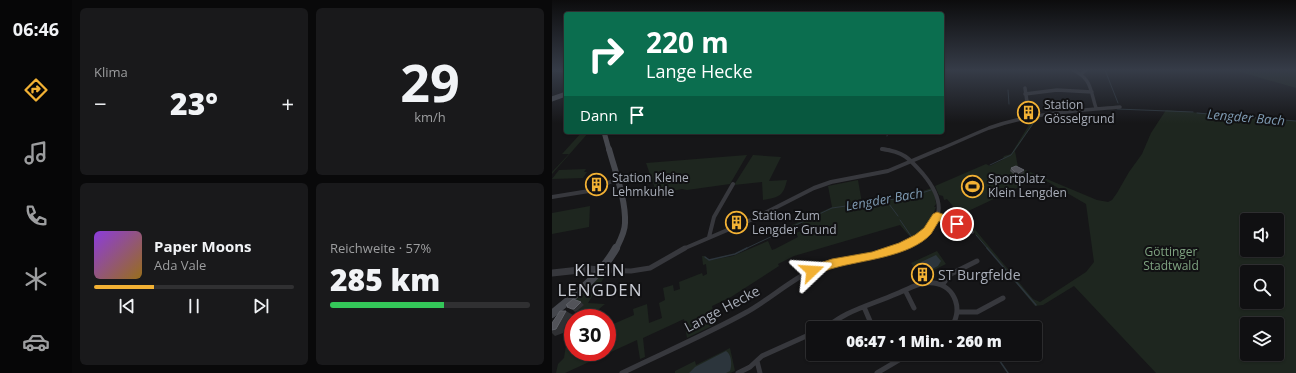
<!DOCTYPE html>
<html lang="de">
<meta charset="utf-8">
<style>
:root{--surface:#101012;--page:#19191b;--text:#f1f3f6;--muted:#9c9d9f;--line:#303032;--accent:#f2b134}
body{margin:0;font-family:"Open Sans",sans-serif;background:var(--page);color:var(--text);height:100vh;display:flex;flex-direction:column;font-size:15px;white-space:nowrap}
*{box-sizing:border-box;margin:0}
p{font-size:13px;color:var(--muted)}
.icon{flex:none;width:22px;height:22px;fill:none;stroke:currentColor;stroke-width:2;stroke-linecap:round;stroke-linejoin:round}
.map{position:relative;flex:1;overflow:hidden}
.drawer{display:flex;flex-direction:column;gap:8px;padding:8px;background:#09090a;width:480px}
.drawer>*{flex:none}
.banner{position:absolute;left:12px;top:12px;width:380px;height:122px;border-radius:4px;box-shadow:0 1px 3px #0004,0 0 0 1px var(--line);background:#0b6e4f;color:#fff;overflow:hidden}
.tools{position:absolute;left:688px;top:213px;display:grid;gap:8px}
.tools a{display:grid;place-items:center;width:44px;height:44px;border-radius:4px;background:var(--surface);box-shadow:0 1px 3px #0004,0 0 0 1px var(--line);font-size:20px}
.speed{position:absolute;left:12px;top:309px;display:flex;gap:8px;font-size:20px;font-weight:700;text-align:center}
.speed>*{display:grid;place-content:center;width:52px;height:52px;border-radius:50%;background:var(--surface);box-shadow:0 1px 3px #0004,0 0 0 1px var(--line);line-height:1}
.speed .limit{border:6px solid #d22;background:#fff;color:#111}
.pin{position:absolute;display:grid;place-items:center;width:34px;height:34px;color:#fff;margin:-17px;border:2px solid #fff;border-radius:50%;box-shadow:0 1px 4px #0007}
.me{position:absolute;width:44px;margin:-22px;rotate:70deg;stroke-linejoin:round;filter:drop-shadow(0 0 3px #0008)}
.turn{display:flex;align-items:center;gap:14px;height:84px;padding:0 16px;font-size:18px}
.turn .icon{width:52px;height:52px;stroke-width:2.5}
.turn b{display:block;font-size:28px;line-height:34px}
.then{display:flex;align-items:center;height:38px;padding:0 16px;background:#0003;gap:8px;font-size:15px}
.big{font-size:30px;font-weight:800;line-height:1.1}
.drawer .widget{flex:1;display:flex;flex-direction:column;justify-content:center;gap:6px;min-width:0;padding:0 14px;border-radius:6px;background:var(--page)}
.drawer .dial{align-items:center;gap:0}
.dial b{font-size:52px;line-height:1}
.song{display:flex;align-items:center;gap:12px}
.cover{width:48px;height:48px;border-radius:6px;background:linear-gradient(135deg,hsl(270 70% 55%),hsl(40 70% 35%))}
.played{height:4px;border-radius:2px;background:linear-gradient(90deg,var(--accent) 30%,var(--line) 30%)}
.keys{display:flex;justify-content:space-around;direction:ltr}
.heat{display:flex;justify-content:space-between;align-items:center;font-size:22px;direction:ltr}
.charge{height:6px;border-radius:3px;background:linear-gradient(90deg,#34c759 57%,var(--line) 0)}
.drawer .tiles{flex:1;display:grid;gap:8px;grid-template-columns:repeat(2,1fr)}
.trip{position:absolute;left:254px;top:321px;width:236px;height:40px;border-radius:4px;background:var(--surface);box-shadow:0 1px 3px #0004,0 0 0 1px var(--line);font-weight:800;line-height:40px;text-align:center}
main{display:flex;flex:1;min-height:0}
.dock{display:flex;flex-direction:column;width:72px;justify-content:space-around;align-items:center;background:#060607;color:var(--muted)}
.dock .icon{width:28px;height:28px}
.dock .selected{color:var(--accent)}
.dock b{font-size:18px;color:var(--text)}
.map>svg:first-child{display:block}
</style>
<main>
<nav class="dock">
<b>06:46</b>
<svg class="icon selected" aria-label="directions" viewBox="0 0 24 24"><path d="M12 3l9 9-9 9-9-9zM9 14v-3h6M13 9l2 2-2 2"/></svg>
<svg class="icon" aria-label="music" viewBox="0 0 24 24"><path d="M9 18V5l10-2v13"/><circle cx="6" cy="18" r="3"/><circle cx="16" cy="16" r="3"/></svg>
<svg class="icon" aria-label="phone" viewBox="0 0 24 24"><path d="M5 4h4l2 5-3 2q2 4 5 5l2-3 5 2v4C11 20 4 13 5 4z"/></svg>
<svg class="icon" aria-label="climate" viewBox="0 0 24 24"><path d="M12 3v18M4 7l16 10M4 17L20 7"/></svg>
<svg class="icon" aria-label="car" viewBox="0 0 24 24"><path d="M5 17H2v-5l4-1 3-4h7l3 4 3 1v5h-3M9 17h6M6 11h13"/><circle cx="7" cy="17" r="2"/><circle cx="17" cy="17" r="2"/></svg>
</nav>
<section class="drawer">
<div class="tiles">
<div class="widget"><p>Klima</p>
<div class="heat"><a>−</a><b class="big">23°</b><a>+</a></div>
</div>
<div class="widget dial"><b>29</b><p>km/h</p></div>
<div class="widget">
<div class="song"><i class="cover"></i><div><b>Paper Moons</b><p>Ada Vale</p></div></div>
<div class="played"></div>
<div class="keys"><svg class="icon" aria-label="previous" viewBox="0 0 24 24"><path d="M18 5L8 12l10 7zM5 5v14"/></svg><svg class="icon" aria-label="pause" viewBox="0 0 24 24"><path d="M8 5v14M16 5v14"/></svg><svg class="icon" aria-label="next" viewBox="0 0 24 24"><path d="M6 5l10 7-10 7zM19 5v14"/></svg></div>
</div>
<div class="widget"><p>Reichweite · 57%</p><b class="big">285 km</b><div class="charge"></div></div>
</div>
</section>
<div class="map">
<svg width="744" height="373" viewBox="0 0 744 373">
<rect width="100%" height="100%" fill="#161618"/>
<!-- green -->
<path fill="#1e261f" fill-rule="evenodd" d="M681,70H744V88Z
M614,110L744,121V373H604L522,286L491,305L483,306L420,230L400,221L409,216L395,199L392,200L391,196L387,195L383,186L434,164L438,166L450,160L452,156L459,154L480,120L479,119L500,115L488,117V119L483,121L463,151L466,167L545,200L556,202L560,200L565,193L577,172L590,154L599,133ZM486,178L496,182L534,204L542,262L534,272L488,302L481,299L410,214ZM695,220H725V250H695ZM695,272H725V302H695ZM695,324H725V354H695Z
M30,132H37L0,174V172L17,154H10Z
M195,155L178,184L135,190L130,189L105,194L94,163Z
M201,155L229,157L217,181L235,180C231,197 227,197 211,200L210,182L182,185Z
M34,169L32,172H35L31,178L0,179L7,170Z
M306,180L310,203L348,198V196L364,193L380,188L383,196L384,204L382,207H384L377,225L360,239L348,225L242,256L226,264L227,266L179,297L160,306L164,324L135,338L132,319L91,338L93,357L88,359L85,340L13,373H4L6,364L12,358L14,345L21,324V352H55V323L59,325L82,315L81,309L95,304L97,323L110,318L107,303L113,300L111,288L121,285L122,291L128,289L127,282L150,273L151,276L155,274L154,264L151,265L150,256H152L159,260L181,256L216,241L220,250L223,249L246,237L244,233L253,229L250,223L240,227V225L280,207L276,186Z
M38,206L37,227L0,234V213Z
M385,251L394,264L370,276L369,274L367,275L359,263Z
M55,273L36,303L53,304L41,314L42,316L40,318H23L25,311L31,305L21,300L32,291H34L49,275Z
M178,348L183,371L178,373H123V371L143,361L144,365Z"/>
<!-- water -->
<path fill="#2c353c" d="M384,255L389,261L386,266L374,272L368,270L366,266L367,263Z
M174,351C180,355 180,365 178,371L174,373H137L143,367Z"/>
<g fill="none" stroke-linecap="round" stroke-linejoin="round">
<!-- stream-far1 -->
<path stroke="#2c353c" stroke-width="1" d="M553,70L566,103
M0,71L14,72
M456,90L457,104
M565,109L641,112
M645,113L744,121
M335,136L336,132
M438,165L459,155L485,118
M333,202L337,204L346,216
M348,220L359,236
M424,235L436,249
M193,249L280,208L357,197L379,190"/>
<!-- stream -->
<path stroke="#2c353c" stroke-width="1.5" d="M435,248L484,305
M153,257L157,260L183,254L195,248
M443,354L456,373"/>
<!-- minor-far2 -->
<path stroke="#37383d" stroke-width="3.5" d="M521,70C540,79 538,90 544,108
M529,74L534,70
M473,88L475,102L483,116
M473,94L505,90L540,92
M330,149L337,150
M386,150C403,143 420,135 437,128C479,113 524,111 568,107"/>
<!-- minor-far1 -->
<path stroke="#37383d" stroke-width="4" d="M330,149C352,152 357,158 371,174C401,210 386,234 344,249
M0,197L37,191L65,179
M385,216L420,232
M157,237L162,217L181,184
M131,249L201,219L262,188L279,182L336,171L388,149"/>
<!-- minor -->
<path stroke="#37383d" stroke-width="5" d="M48,270L79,271L98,268L133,248
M390,285L399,274L425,261
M353,290L362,308
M312,307L321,328
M406,312H425L451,298
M271,328C279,324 287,318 295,314C311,306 328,301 344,294C356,289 369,281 382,283C404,286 412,312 398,328
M205,361L208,373
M70,373C111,353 153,335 193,313C217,300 237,281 262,269C289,257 320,258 347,248
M186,373L198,367L210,356L261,333
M325,373L357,354"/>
<!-- tertiary -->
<path stroke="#37383d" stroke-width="7" d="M0,273L37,269L47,270"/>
<!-- secondary-far2 -->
<path stroke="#45474d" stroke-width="5" d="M0,99L14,94
M52,132L57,150"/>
<!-- secondary-far1 -->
<path stroke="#45474d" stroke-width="6" d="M57,149C63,171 74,200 73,223C73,232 68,241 64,249"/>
<!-- secondary -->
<path stroke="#45474d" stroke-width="8" d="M0,314C23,295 49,275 64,248"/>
</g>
<!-- wall -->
<path fill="#47494d" d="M459,168L472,173L464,176L458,171Z"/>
<!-- shaded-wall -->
<path fill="#2f3033" d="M472,170V173L464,176L465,174Z
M29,302L32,305L25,311L23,312L20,309Z
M14,311L21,315L11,333L3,336L0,333V330Z"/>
<!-- building -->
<path fill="#525359" stroke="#5f6168" d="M464,166L472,170L465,174L459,168Z
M21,299L29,302L22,309H20L15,307L16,306L14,305Z
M8,311H14L4,329L0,330V323Z"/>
<!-- sky -->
<linearGradient id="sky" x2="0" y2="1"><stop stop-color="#0c0c0d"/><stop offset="0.57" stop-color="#363c48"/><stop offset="1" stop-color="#363c48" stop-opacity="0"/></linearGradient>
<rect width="744" height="123" fill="url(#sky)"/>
<!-- route -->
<path fill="#f2b134" stroke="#9d7322" d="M385,212L408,221L410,224L408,227L405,228L387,221C384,225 382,230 379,234C358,257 310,260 282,268C273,270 264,277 256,274L254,271L256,267L280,259L320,252L347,243L363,235L372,228L381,214Z"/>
<!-- icons -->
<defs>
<symbol id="building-ring" viewBox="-11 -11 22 22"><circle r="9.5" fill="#111113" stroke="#f2b134" stroke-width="1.5"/><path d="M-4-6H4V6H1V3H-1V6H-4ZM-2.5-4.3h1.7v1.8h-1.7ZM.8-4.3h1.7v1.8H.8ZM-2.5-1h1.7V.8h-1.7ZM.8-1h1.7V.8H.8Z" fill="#f2b134"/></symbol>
<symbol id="stadium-ring" viewBox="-11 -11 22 22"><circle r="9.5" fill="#111113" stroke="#f2b134" stroke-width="1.5"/><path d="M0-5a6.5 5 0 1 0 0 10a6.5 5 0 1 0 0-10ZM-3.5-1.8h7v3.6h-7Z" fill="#f2b134"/></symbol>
</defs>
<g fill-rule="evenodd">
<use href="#building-ring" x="464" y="100" width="25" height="25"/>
<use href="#building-ring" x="32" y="172" width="25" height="25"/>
<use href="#stadium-ring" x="408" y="174" width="25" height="25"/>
<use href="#building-ring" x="172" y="210" width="25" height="25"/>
<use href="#building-ring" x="358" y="262" width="25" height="25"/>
</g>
<g text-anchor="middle" stroke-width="4" stroke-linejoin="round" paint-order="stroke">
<!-- poi labels -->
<g font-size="12" fill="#a8adb8" stroke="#111113" text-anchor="start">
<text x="492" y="109">Station<tspan x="492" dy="14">Gösselgrund</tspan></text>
<text x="60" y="182">Station Kleine<tspan x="60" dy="14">Lehmkuhle</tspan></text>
<text x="436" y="183">Sportplatz<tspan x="436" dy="14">Klein Lengden</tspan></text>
<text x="200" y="220">Station Zum<tspan x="200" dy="14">Lengder Grund</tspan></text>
</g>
<!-- park labels -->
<g font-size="12" fill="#7fa381" stroke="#111113">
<text x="619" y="256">Göttinger<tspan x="619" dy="14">Stadtwald</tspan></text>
</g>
<!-- water labels -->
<g font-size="13" font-style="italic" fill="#7f9bb3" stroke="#111113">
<text transform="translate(694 117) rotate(5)" y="5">Lengder Bach</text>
<text transform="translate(332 199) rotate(-10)" y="5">Lengder Bach</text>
</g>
<!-- near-poi labels -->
<g font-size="14" fill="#a8adb8" stroke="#111113" text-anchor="start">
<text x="386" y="280">ST Burgfelde</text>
</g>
<!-- near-street labels -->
<g font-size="14" fill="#a8adb8" stroke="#111113">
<text transform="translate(170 309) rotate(-28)" y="5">Lange Hecke</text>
</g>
<!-- near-quarter labels -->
<g font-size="17" letter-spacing="1" fill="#c9ccd4" stroke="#111113">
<text x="48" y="276">KLEIN<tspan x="48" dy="20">LENGDEN</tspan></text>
</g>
</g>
</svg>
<div class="tools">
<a><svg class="icon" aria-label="sound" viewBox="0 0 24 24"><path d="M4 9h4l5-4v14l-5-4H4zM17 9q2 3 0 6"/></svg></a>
<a><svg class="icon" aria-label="search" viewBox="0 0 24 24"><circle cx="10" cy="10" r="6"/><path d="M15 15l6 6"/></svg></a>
<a><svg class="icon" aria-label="layers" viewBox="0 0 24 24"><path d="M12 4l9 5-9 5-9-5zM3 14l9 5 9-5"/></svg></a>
</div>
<div class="speed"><div class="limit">30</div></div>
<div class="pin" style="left:405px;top:224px;background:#d93025"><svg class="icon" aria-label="arrive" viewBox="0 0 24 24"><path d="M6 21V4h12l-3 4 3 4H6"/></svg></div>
<svg class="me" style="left:260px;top:271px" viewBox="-20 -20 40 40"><path d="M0-17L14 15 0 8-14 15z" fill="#f2b134" stroke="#fff" stroke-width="4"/></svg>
<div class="trip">06:47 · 1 Min. · 260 m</div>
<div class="banner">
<div class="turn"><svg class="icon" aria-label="right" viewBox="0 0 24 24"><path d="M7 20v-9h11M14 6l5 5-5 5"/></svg><div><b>220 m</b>Lange Hecke</div></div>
<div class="then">Dann<svg class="icon" aria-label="arrive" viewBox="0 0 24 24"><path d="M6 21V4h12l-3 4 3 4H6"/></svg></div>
</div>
</div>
</main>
